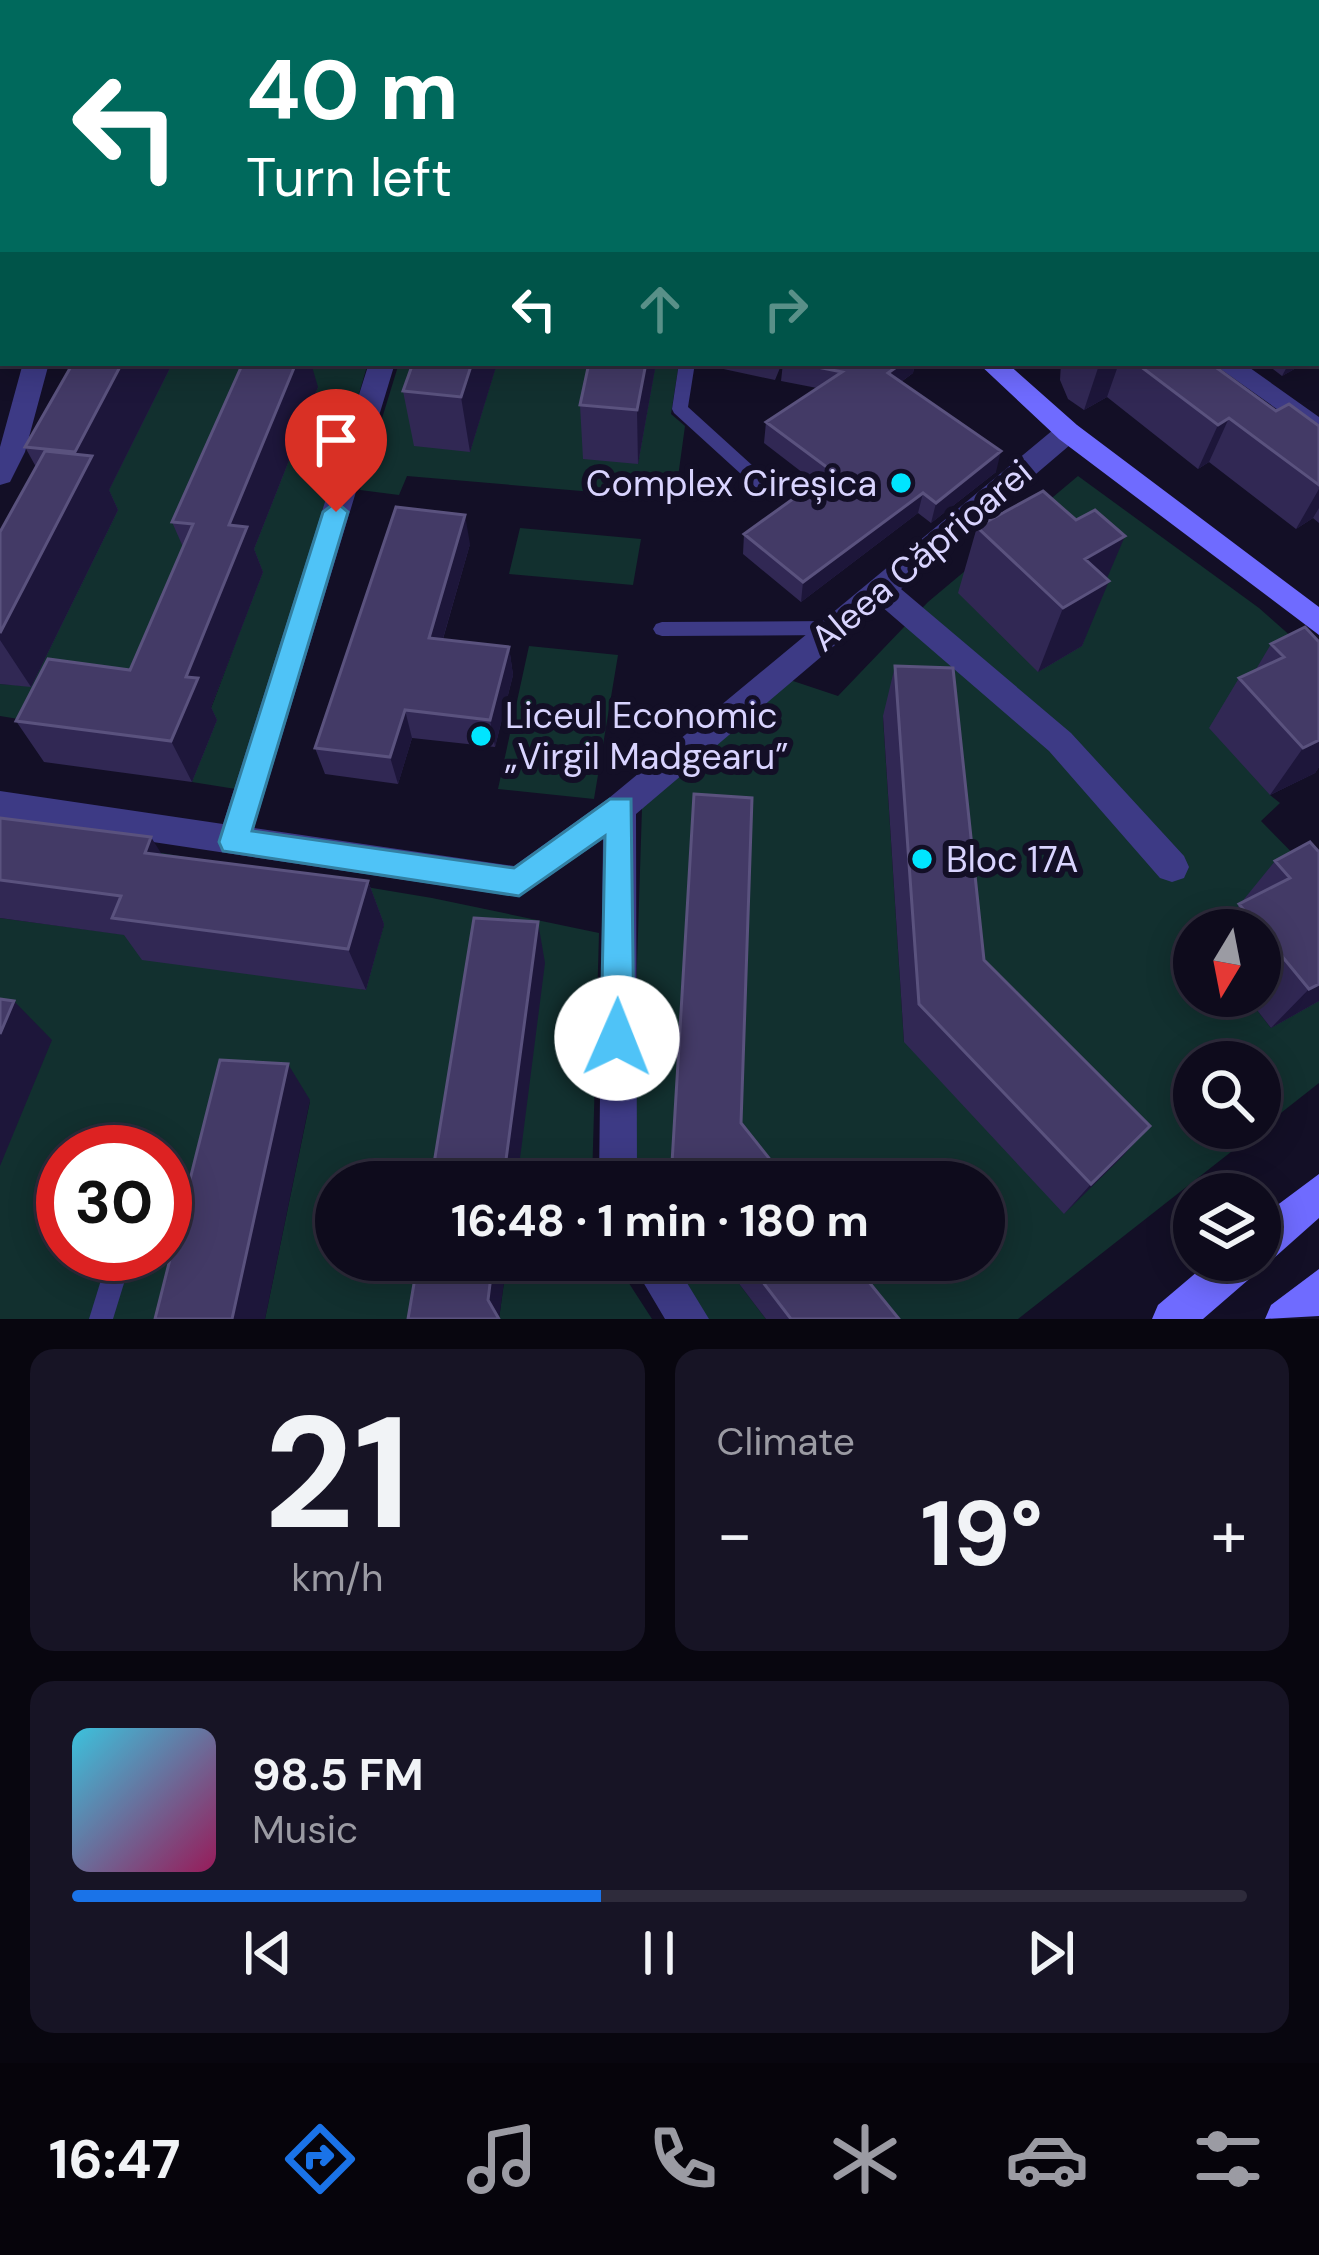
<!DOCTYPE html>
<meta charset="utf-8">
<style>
:root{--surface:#0e0b1c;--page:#171425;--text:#f1f3f6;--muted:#9b9ba3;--line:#2e2b3b;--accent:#1a73e8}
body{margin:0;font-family:"DM Sans",sans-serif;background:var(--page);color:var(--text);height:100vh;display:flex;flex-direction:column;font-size:45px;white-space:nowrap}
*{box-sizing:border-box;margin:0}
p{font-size:39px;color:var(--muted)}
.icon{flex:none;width:66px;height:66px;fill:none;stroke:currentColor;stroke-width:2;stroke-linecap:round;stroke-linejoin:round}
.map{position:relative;height:1319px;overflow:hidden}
.sheet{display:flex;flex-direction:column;gap:30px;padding:30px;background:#08060f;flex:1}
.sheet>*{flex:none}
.guide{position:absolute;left:0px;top:0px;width:1320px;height:366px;box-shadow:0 6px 30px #0003,0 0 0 3px var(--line);background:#00695c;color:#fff;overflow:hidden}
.needle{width:78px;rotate:190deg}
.buttons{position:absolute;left:1173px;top:909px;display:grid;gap:24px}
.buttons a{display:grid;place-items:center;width:108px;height:108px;border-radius:50%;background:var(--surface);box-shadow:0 6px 30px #0003,0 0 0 3px var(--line);font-size:60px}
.speed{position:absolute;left:36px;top:1125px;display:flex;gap:24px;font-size:60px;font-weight:700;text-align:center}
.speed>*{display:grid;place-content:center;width:156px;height:156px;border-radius:50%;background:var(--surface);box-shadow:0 6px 30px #0003,0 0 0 3px var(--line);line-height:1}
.speed .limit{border:18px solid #d22;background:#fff;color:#111}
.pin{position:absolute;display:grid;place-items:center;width:102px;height:102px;color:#fff;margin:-123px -51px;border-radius:50% 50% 50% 0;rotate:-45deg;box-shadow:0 0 12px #0007}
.pin .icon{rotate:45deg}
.me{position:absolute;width:132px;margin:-66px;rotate:1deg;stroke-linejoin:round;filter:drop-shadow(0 0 9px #0008)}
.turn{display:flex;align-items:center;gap:42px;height:252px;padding:0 48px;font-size:54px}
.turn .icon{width:156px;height:156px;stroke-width:2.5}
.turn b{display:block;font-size:84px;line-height:102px}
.lanes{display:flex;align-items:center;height:114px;padding:0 48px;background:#0003;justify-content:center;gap:60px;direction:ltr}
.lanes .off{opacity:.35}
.big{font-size:90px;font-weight:700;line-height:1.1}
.sheet .card{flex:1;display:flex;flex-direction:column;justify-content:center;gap:18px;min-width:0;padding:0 42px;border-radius:24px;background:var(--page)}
.sheet .dial{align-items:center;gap:0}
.dial b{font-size:156px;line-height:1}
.song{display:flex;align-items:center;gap:36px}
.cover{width:144px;height:144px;border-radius:18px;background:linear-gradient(135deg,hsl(190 70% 55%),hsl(330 70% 35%))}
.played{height:12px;border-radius:6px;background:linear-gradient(90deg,var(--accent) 45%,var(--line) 45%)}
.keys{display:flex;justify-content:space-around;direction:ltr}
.heat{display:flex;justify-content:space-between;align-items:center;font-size:66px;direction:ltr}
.sheet .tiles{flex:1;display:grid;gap:30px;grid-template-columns:1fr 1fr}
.card:last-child{grid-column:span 2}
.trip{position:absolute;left:315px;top:1161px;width:690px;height:120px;border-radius:60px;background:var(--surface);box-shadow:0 6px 30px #0003,0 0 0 3px var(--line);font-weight:700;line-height:120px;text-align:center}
.tab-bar{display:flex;height:192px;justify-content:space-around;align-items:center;background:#06040b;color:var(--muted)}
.tab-bar .icon{width:84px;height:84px}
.tab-bar .active{color:var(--accent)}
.tab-bar b{font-size:54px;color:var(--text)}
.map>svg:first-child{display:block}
</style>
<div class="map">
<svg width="1319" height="1319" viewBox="0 0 1319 1319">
<rect width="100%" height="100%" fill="#130f26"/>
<!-- green -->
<path fill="#12302f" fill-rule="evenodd" d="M157,363H368L242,790L192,782L207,719L262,573L153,712L62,726L0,716V684L31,686L117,511L100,508L171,365Z
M399,363H443L470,451L497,363H603L637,464L656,363H679L671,414L685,426L675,499L407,476L399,495L360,490Z
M1078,476L1259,608L1319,661L1270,795L1280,803L1261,821L1319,880L1237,930H1194V996H1246L1271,1028L1319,980V1083L1018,1319H865L819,1260H984V1182H640L631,1154L642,808L790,680L838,696L928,602ZM884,716L965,1000L904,1042L883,717ZM1194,1062H1260V1128H1194Z
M520,528L641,539L633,585L509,574Z
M529,646L618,655L594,799L498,789Z
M0,826L432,898L599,933L592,1182H336V1260H437L428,1319H265L310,1101L193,1319H0V918L151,938L365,990L384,925ZM63,1152H165V1254H63Z
M507,1260H614L652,1319H499Z
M666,1260H721L766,1319H708Z"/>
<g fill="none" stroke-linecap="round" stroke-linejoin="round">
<!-- lane -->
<path fill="#3d3a85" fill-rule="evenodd" d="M842,0H855L853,3H840Z
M1285,0H1301L1304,3H1288Z
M1317,7L1319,8V16L1317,15Z
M679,363H695L688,407L776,487L778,491L776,495H764L674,413L672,409Z
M834,621L840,623L843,628L840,633L834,635L662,636L656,634L653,629L656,624L662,622Z
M109,1254H133L113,1319H89Z"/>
<!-- street -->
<path fill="#3d3a85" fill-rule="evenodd" d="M222,0H242L221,3Z
M625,0H645L624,3Z
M23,363H49L25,452L10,482L0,485V447Z
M369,363H395L254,828L514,866L609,798L1059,425H1077L1081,432L1077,439L901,589L1071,733L1184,856L1189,867L1184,878L1172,882L1160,878L1049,751L881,606L636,814L637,1182H599L603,839L519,897L0,819V791L223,824Z
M1212,363H1243L1319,417V439Z
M630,1260H673L709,1319H665Z"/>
<!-- secondary -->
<path fill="#6f6bff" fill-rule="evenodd" d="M1109,0H1130L1107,3Z
M3,7V22L0,23V8Z
M1319,166V180L1317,181V167Z
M0,235H3V249H0Z
M978,363H1007L1077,425L1319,607V635L1059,439Z
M1319,1174V1218L1274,1258L1259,1263L1255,1274L1203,1319H1152L1158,1305L1211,1260H1260V1218Z
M1319,1269V1316L1265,1319L1271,1305Z"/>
</g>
<!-- wall -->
<path fill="#312854" d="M61,0H182V3H62Z
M516,0H604L603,3H515Z
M677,0H778V3H677Z
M1234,0H1285L1284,3H1233Z
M3,64V173L0,172V68Z
M413,363H497L470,452L414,446L403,391Z
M589,363H656L638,464L583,459L580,405Z
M706,363H782L775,380L705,365Z
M783,363H915L913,373L901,382L996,472L931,523L918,513L801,602L743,554L744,534L816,483L764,443L766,422L817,388L781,381Z
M1061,363H1210L1276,411L1319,426V523L1313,518L1296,529L1209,462L1198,469L1107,397L1084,410L1068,399L1060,380Z
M1265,363H1305L1282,376Z
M172,364L109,490L118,510L31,687L0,684V532L36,467L25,447Z
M318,387L254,549L263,572L211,707L217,720L192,782L44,762L16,721L130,670L183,547L172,522Z
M977,527L1107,579L1082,646L1038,672L958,593Z
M470,544L443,639L509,647L513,675L495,747L412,738L398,784L325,774L315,748Z
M1319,642V767L1315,773L1270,795L1209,728L1239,678L1255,671L1271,644Z
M895,666L984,960L1150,1126L1064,1214L904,1042L883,716Z
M694,794L741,1123L788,1182H672Z
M0,818L162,855L368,881L384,924L366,990L142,960L124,935L0,918Z
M1319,852V1001L1271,1028L1246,996H1260V930H1219L1275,861Z
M721,1260H851L899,1319H766Z"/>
<!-- shaded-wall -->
<path fill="#1d163a" d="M305,0H345L344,3H304Z
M432,0H461L460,3H431Z
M560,0H583V3H559Z
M1317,120H1319V144H1317Z
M1319,315V355L1317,356V316Z
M122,363L172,364L109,490L118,510L31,687L0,640V633L84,472L75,452Z
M296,363H311L318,387L254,549L263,572L211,707L217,720L192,782L171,741L186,677L229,525Z
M472,363H497L470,452L461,397Z
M646,363H656L638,464L637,410Z
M902,363H915L913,373L884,394L888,373Z
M1104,363H1119L1107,397L1084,410L1099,365Z
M1289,363H1305L1282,376Z
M1229,418L1209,462L1198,469L1218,425Z
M1001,451L996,472L931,523L936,503Z
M1319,489V508L1313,518L1296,529Z
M923,493L918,513L801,602L803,582Z
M465,515L470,544L435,666L429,638Z
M1125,536L1105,583L1109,581L1082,646L1038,672L1063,608L1085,559Z
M509,647L513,675L495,747L490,720Z
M405,710L412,738L398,784L390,757Z
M1319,740V767L1315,773L1270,795L1303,748Z
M151,837L179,882L145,853Z
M368,881L384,924L366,990L348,949Z
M538,922L545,963L517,1182H503Z
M1319,984V1001L1271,1028L1309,989Z
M14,1001L52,1040L0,1166V1034Z
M288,1064L310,1100L265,1319H232Z
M1150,1126L1120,1159L1064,1214L1091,1184Z
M493,1260H507L499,1319L488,1300Z"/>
<!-- building -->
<path fill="#433a66" stroke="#5a527e" stroke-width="3" d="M100,0H178L177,3H98Z
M259,0H305L304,3H258Z
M390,0H432L431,3H389Z
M516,0H560L559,3H515Z
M855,0H921V3H855Z
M1143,0H1206L1204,3H1141Z
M3,64V119L0,118V68Z
M1319,77V120H1317V78Z
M1319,262V315L1317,316V263Z
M73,363H122L75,452L25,447Z
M243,363H296L229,525L247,527L186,677L198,678L171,741L16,721L48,659L130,670L193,524L172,522Z
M413,363H472L461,397L403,391Z
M589,363H646L637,410L580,405Z
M798,363H902L888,373L1001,451L936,503L923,493L803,582L744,534L832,471L766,422L842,372Z
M1136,363H1210L1276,411L1289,404L1319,426V485L1229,418L1218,425Z
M45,451L92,456L0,633V532Z
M1043,491L1076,520L1095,510L1125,536L1085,559L1109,581L1063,608L977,527Z
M396,507L465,515L429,638L509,647L490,720L405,710L390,757L315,748Z
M1305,627L1319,642V740L1303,748L1239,678L1284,657L1271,644Z
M895,666L953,668L984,960L1150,1126L1091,1184L919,1004Z
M694,794L752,798L741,1123L788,1182H687L672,1163Z
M0,818L151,837L145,853L368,881L348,949L112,918L121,896L0,880Z
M1310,842L1319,852V984L1309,989L1239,904L1290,878L1275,861Z
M474,918L538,922L503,1182H431Z
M0,999L14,1001L0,1034Z
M220,1060L288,1064L232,1319H155Z
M418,1260H493L488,1300L499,1319H408Z
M746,1260H851L899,1319H791Z"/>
<!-- route -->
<path fill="#4fc3f7" stroke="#337fa1" stroke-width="3" d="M336,502L348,512L252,831L514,868L610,799H631L634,1038L629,1049L617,1054L606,1049L601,1038L605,836L519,896L223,851L219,842L323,512Z"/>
<!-- markers -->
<g fill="#00e5ff" stroke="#130f26" stroke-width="4.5">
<circle cx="901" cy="483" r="12"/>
<circle cx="481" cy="736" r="12"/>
<circle cx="922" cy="859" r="12"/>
</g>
<g text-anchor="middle" stroke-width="12" stroke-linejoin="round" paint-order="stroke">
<!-- poi labels -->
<g font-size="36" fill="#d9d4ff" stroke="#130f26" text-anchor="start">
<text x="877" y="496" text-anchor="end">Complex Cireșica</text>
<text x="505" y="728">Liceul Economic<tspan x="505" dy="41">„Virgil Madgearu”</tspan></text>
<text x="946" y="872">Bloc 17A</text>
</g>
<!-- street labels -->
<g font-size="36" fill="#d9d4ff" stroke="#130f26">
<text transform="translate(921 555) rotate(-40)" y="13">Aleea Căprioarei</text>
</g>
</g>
</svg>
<div class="buttons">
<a><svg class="needle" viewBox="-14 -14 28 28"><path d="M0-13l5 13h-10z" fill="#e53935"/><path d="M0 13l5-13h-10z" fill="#9b9ba3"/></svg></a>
<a><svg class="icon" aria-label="search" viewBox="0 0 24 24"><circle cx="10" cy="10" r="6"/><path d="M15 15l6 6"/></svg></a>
<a><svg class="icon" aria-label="layers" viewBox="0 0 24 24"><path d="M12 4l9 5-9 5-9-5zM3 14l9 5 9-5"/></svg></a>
</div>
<div class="speed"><div class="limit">30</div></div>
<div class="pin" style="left:336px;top:512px;background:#d93025"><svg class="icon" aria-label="arrive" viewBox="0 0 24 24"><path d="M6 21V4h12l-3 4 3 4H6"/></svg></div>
<svg class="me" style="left:617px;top:1038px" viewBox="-20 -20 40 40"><circle r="19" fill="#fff"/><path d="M0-13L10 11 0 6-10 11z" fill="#4fc3f7"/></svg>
<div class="trip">16:48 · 1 min · 180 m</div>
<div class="guide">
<div class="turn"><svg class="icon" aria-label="left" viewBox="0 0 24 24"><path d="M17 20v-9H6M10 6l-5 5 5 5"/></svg><div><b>40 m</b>Turn left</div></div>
<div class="lanes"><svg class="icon" aria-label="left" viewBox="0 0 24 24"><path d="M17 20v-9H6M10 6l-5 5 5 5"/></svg><svg class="icon off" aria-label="ahead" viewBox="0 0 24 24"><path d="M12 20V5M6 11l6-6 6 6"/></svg><svg class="icon off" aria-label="right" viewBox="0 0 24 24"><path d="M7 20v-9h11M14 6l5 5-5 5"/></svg></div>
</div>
</div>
<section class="sheet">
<div class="tiles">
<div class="card dial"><b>21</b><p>km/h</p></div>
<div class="card"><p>Climate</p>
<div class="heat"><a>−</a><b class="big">19°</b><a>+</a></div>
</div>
<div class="card">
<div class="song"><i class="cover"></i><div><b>98.5 FM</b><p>Music</p></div></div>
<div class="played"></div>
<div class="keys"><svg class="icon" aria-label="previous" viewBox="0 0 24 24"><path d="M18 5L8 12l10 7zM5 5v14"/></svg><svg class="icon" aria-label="pause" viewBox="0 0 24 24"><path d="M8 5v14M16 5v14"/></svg><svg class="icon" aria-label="next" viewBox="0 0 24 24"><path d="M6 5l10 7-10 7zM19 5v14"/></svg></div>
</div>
</div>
</section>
<nav class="tab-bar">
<b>16:47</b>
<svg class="icon active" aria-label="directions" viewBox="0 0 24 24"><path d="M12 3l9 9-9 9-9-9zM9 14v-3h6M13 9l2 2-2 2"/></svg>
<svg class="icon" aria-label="music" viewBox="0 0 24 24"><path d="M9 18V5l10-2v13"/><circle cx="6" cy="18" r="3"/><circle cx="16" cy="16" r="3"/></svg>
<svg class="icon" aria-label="phone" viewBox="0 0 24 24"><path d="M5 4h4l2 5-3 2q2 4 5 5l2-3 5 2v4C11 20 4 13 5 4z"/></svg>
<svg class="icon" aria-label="climate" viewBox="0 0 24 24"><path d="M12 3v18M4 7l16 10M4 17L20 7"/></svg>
<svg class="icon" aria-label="car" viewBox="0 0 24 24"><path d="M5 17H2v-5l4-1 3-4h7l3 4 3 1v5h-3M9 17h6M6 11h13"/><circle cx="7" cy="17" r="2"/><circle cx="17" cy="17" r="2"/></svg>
<svg class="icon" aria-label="filters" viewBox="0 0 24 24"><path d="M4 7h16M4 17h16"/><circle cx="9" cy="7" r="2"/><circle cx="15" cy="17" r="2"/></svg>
</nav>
